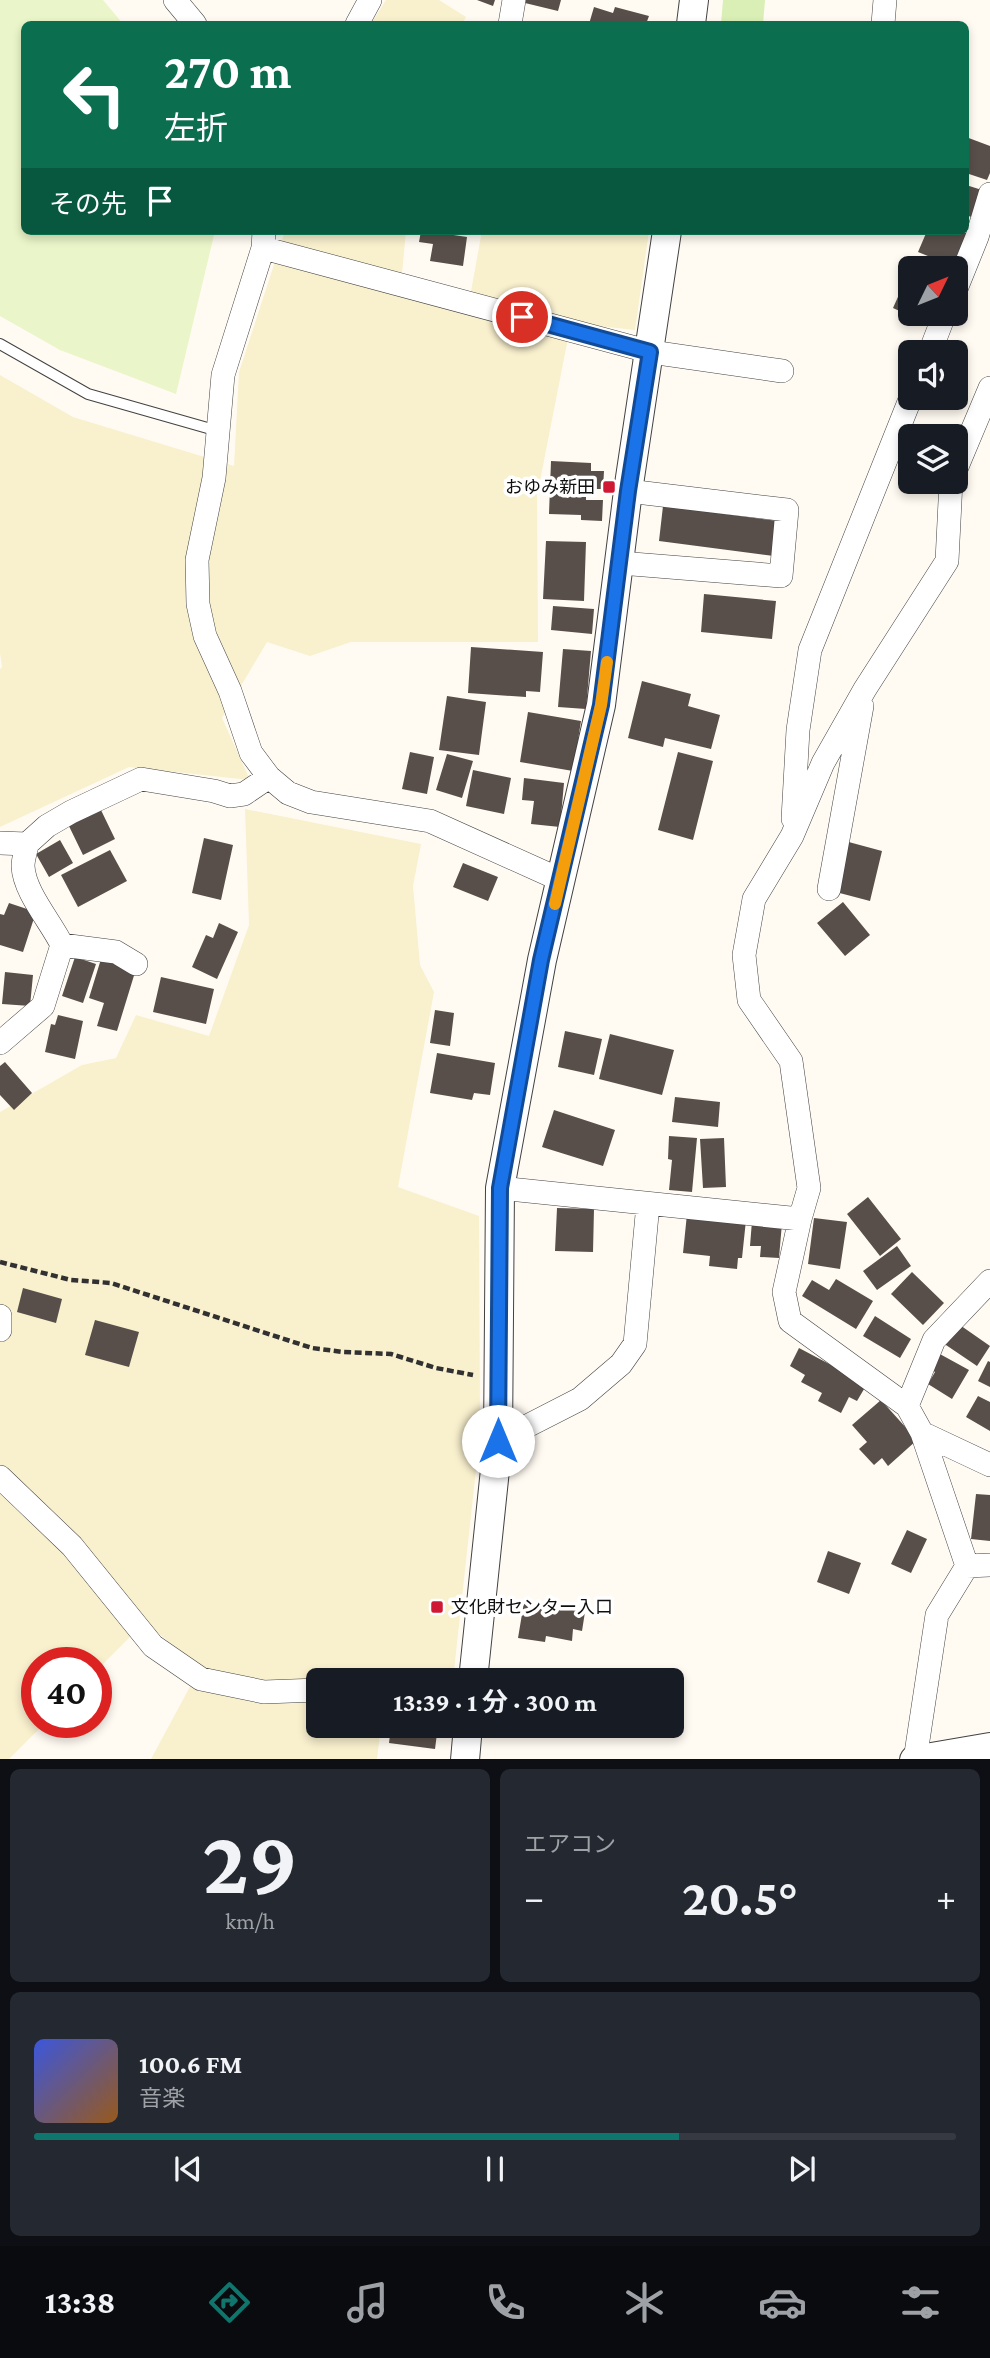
<!DOCTYPE html>
<html lang="ja">
<meta charset="utf-8">
<style>
:root{--surface:#171b24;--page:#242831;--text:#f1f3f6;--muted:#9ea1a6;--line:#363941;--accent:#0f766e}
body{margin:0;font-family:"Crimson Pro","Noto Sans JP",serif;background:var(--page);color:var(--text);height:100vh;display:flex;flex-direction:column;font-size:26px;white-space:nowrap}
*{box-sizing:border-box;margin:0}
p{font-size:23px;color:var(--muted)}
.icon{flex:none;width:38px;height:38px;fill:none;stroke:currentColor;stroke-width:2;stroke-linecap:round;stroke-linejoin:round}
.map{position:relative;height:1759px;overflow:hidden}
.panel{display:flex;flex-direction:column;gap:10px;padding:10px;background:#0d0f14;flex:1}
.panel>*{flex:none}
.hud{position:absolute;left:21px;top:21px;width:948px;height:214px;border-radius:10px;box-shadow:0 4px 10px #0003;background:#0b6e4f;color:#fff;overflow:hidden}
.needle{width:46px;rotate:47deg}
.tools{position:absolute;left:898px;top:256px;display:grid;gap:14px}
.tools a{display:grid;place-items:center;width:70px;height:70px;border-radius:10px;background:var(--surface);box-shadow:0 4px 10px #0003;font-size:35px}
.speed{position:absolute;left:21px;top:1647px;display:flex;gap:14px;font-size:35px;font-weight:700;text-align:center}
.speed>*{display:grid;place-content:center;width:91px;height:91px;border-radius:50%;background:var(--surface);box-shadow:0 4px 10px #0003;line-height:1}
.speed .limit{border:10px solid #d22;background:#fff;color:#111}
.pin{position:absolute;display:grid;place-items:center;width:60px;height:60px;color:#fff;margin:-30px;border:4px solid #fff;border-radius:50%;box-shadow:0 2px 7px #0007}
.me{position:absolute;width:77px;margin:-38px;rotate:0deg;stroke-linejoin:round;filter:drop-shadow(0 0 5px #0008)}
.turn{display:flex;align-items:center;gap:24px;height:147px;padding:0 28px;font-size:32px}
.turn .icon{width:91px;height:91px;stroke-width:2.5}
.turn b{display:block;font-size:49px;line-height:60px}
.then{display:flex;align-items:center;height:66px;padding:0 28px;background:#0003;gap:14px;font-size:26px}
.big{font-size:52px;font-weight:700;line-height:1.1}
.panel .widget{flex:1;display:flex;flex-direction:column;justify-content:center;gap:10px;min-width:0;padding:0 24px;border-radius:10px;background:var(--page)}
.panel .dial{align-items:center;gap:0}
.dial b{font-size:91px;line-height:1}
.song{display:flex;align-items:center;gap:21px}
.cover{width:84px;height:84px;border-radius:10px;background:linear-gradient(135deg,hsl(230 70% 55%),hsl(30 70% 35%))}
.played{height:7px;border-radius:4px;background:linear-gradient(90deg,var(--accent) 70%,var(--line) 70%)}
.keys{display:flex;justify-content:space-around;direction:ltr}
.heat{display:flex;justify-content:space-between;align-items:center;font-size:38px;direction:ltr}
.panel .tiles{flex:1;display:grid;gap:10px;grid-template-columns:1fr 1fr}
.widget:last-child{grid-column:span 2}
.trip{position:absolute;left:306px;top:1668px;width:378px;height:70px;border-radius:10px;background:var(--surface);box-shadow:0 4px 10px #0003;font-weight:700;line-height:70px;text-align:center}
.tab-bar{display:flex;height:112px;justify-content:space-around;align-items:center;background:#090b0e;color:var(--muted)}
.tab-bar .icon{width:49px;height:49px}
.tab-bar .selected{color:var(--accent)}
.tab-bar b{font-size:32px;color:var(--text)}
.map>svg:first-child{display:block}
</style>
<div class="map">
<svg width="990" height="1760" viewBox="0 0 990 1760">
<rect width="100%" height="100%" fill="#fffbf2"/>
<!-- farmland -->
<path fill="#f9f0ce" d="M386,0H439L466,17L462,24H371Z
M285,231H406L400,295L467,313L482,231H649L635,330L571,323L537,496L538,642H351L310,656L267,642L222,718L250,780L129,767L0,827V669L2,667L0,653V375L73,417L234,466L239,372Z
M245,809L421,844L413,886L420,965L434,992L398,1187L479,1216L480,1433L453,1680H419L386,1676L385,1680H318V1726H381L377,1759H151L200,1668L145,1622L96,1671V1662H37V1722H46L9,1759H0V1112L82,1065L116,1058L136,1015L209,1036L249,925Z"/>
<!-- green -->
<path fill="#daefb6" d="M723,0H765L763,24H721Z"/>
<!-- pitch -->
<path fill="#eaf5c9" d="M0,0H103L123,24H24V231H215L176,394L60,350L0,316Z"/>
<!-- building -->
<path fill="#594f4a" d="M477,0H495L493,6Z
M525,0H561L558,11L525,3Z
M594,7L613,13L615,7L649,16L646,24H589Z
M966,137L990,146V173L987,180L966,173Z
M966,185L982,190L974,218L966,215Z
M421,231H448L447,234L467,237L463,266L430,261L433,244L419,242Z
M927,231L968,233L955,267L918,252Z
M910,270V313H935L930,325L893,308Z
M551,461L591,463V471H604L603,489H586V500H603L602,521L581,520V515L549,514Z
M663,506L778,521L774,556L659,541Z
M546,541L586,542L584,601L543,599Z
M704,594L776,601L772,639L701,632Z
M553,606L594,609L592,634L551,630Z
M471,647L543,652L540,692L526,691V697L468,693Z
M563,649L591,651L586,709L558,707Z
M642,681L691,694L688,706L720,715L711,749L665,738L663,747L628,738Z
M447,696L486,702L479,755L439,750Z
M528,712L581,721L573,771L520,762Z
M410,752L434,757L427,794L402,789Z
M678,752L713,761L693,840L658,830Z
M447,754L473,761L462,798L436,790Z
M473,770L511,778L504,814L466,806Z
M524,778L564,783L560,827L531,824L534,801L522,800Z
M99,806L115,839L83,855L67,822Z
M204,838L233,845L221,900L192,893Z
M60,840L73,863L49,877L36,854Z
M845,841L882,851L870,901L832,891Z
M110,850L127,881L78,907L61,875Z
M463,863L498,877L488,901L453,887Z
M843,902L870,935L845,956L817,923Z
M9,903L36,912L23,952L0,945V914L4,915Z
M219,923L238,932L217,979L192,967L206,935L213,938Z
M75,957L96,964L83,1003L62,996Z
M101,959L136,969L117,1031L97,1026L104,1003L89,998Z
M5,972L33,975L30,1006L2,1004Z
M161,977L214,989L206,1024L153,1012Z
M435,1010L454,1013L450,1046L430,1043Z
M58,1015L83,1021L75,1059L45,1052L51,1024L55,1025Z
M565,1031L602,1039L594,1075L558,1067Z
M610,1034L674,1050L662,1095L599,1079Z
M437,1053L495,1063L490,1095L474,1093L472,1100L430,1093Z
M5,1062L32,1093L14,1110L0,1095V1066Z
M675,1097L720,1102L718,1127L672,1122Z
M554,1110L615,1130L603,1166L542,1147Z
M669,1136L697,1138L692,1192L669,1190L672,1160L668,1159Z
M724,1138L726,1187L703,1188L700,1139Z
M868,1197L901,1239L880,1256L847,1214Z
M557,1208L594,1209L593,1252L555,1251Z
M687,1214L746,1220L742,1258H738L737,1269L709,1266L710,1256L683,1253Z
M814,1218L847,1222L840,1269L808,1264Z
M752,1221L782,1223L779,1258L760,1257L761,1246H750Z
M897,1246L911,1266L877,1290L863,1271Z
M912,1272L944,1303L923,1325L891,1294Z
M836,1279L873,1301L856,1329L802,1296L812,1280L829,1290Z
M23,1288L62,1299L56,1323L17,1312Z
M875,1316L911,1339L900,1358L863,1336Z
M95,1320L139,1332L129,1367L85,1355Z
M957,1323L990,1346L977,1366L943,1343Z
M799,1348L867,1384L857,1401L849,1397L841,1413L818,1401L822,1393L801,1382L805,1375L790,1366Z
M938,1353L969,1370L952,1399L928,1384L935,1372L929,1368Z
M988,1361L990,1362V1387L978,1381Z
M978,1396L990,1402V1431L966,1417Z
M881,1400L917,1440L888,1466L882,1458L874,1465L859,1449L867,1442L852,1425Z
M976,1494L990,1495V1541L971,1539Z
M907,1530L927,1539L911,1573L891,1564Z
M828,1551L861,1563L849,1594L817,1582Z
M524,1602L585,1612L582,1631L573,1629L572,1641L546,1636L545,1642L518,1638Z
M391,1726H438L435,1749L389,1743Z"/>
<g fill="none" stroke-linecap="round" stroke-linejoin="round">
<defs>
<path id="service" d="M0,344L88,394L218,431"/>
<path id="minor" d="M175,0L195,24
M357,24L370,0
M510,24L514,0
M883,24L885,0
M264,231L263,248L223,375L214,478L197,560L198,604L205,636L230,691L251,753L269,777L288,793L311,802L430,821L561,880
M263,248L651,352L782,371
M956,289L977,237L990,194
M930,352L945,313
M956,469L990,388
M620,563L781,576L787,510L628,491
M793,819L798,730L810,650L911,397
M0,843L27,844L47,826L71,812L141,779L214,791L230,796L244,794L269,777
M829,889L862,706
M62,945L116,952L136,964
M0,1043L43,1006L62,945C51,922 24,892 23,866C23,859 26,851 27,844
M500,1188L800,1219
M0,1316V1330
M907,1406L790,1321L784,1292L800,1219L809,1188L791,1061L749,1000L744,955L754,899L792,836L823,763L865,689L947,561L951,481
M922,1433L990,1465
M498,1441L580,1399L621,1364L635,1344L648,1204
M0,1477L72,1546L153,1646L201,1679L264,1692L318,1690
M967,1566L990,1565
M915,1760L937,1615L967,1566L922,1433L907,1406L934,1340L990,1281"/>
<path id="tertiary" d="M691,24L694,0
M473,1680L498,1441L500,1188L542,960L601,705L628,491L667,231
M465,1760L468,1726
M914,1760L990,1747"/>
</defs>
<!-- service casing -->
<use href="#service" stroke="#424242" stroke-width="12"/>
<!-- minor casing -->
<use href="#minor" stroke="#424242" stroke-width="24"/>
<!-- tertiary casing -->
<use href="#tertiary" stroke="#424242" stroke-width="30"/>
<!-- path -->
<path stroke="#313131" stroke-width="4.5" stroke-dasharray="7 3.5" stroke-linecap="butt" d="M0,1262L71,1280L111,1283L312,1348L343,1352L391,1354L436,1368L473,1375"/>
<!-- service -->
<use href="#service" stroke="#fff" stroke-width="10"/>
<!-- minor -->
<use href="#minor" stroke="#fff" stroke-width="23"/>
<!-- tertiary -->
<use href="#tertiary" stroke="#fff" stroke-width="28"/>
</g>
<g fill="none" stroke-linecap="round" stroke-linejoin="round">
<defs>
<path id="route" d="M498,1441L500,1188L541,960L601,705L628,491L650,352L522,317"/>
</defs>
<!-- route casing -->
<use href="#route" stroke="#114b97" stroke-width="18"/>
<!-- route -->
<use href="#route" stroke="#1a73e8" stroke-width="12"/>
<!-- slow -->
<path stroke="#f59e0b" stroke-width="12" d="M555,904L601,705L607,662"/>
</g>
<!-- markers -->
<g fill="#cf1834" stroke="#fff" stroke-width="2.5">
<rect x="602" y="480" width="14" height="14" rx="3.5"/>
<rect x="430" y="1600" width="14" height="14" rx="3.5"/>
</g>
<g text-anchor="middle" stroke-width="7" stroke-linejoin="round" paint-order="stroke">
<!-- poi labels -->
<g font-size="18" fill="#0f0f0f" stroke="#fff" text-anchor="end">
<text x="595" y="493">おゆみ新田</text>
<text x="451" y="1613" text-anchor="start">文化財センター入口</text>
</g>
</g>
</svg>
<div class="tools">
<a><svg class="needle" viewBox="-14 -14 28 28"><path d="M0-13l5 13h-10z" fill="#e53935"/><path d="M0 13l5-13h-10z" fill="#9ea1a6"/></svg></a>
<a><svg class="icon" aria-label="sound" viewBox="0 0 24 24"><path d="M4 9h4l5-4v14l-5-4H4zM17 9q2 3 0 6"/></svg></a>
<a><svg class="icon" aria-label="layers" viewBox="0 0 24 24"><path d="M12 4l9 5-9 5-9-5zM3 14l9 5 9-5"/></svg></a>
</div>
<div class="speed"><div class="limit">40</div></div>
<div class="pin" style="left:522px;top:317px;background:#d93025"><svg class="icon" aria-label="arrive" viewBox="0 0 24 24"><path d="M6 21V4h12l-3 4 3 4H6"/></svg></div>
<svg class="me" style="left:498px;top:1441px" viewBox="-20 -20 40 40"><circle r="19" fill="#fff"/><path d="M0-13L10 11 0 6-10 11z" fill="#1a73e8"/></svg>
<div class="trip">13:39 · 1 分 · 300 m</div>
<div class="hud">
<div class="turn"><svg class="icon" aria-label="left" viewBox="0 0 24 24"><path d="M17 20v-9H6M10 6l-5 5 5 5"/></svg><div><b>270 m</b>左折</div></div>
<div class="then">その先<svg class="icon" aria-label="arrive" viewBox="0 0 24 24"><path d="M6 21V4h12l-3 4 3 4H6"/></svg></div>
</div>
</div>
<section class="panel">
<div class="tiles">
<div class="widget dial"><b>29</b><p>km/h</p></div>
<div class="widget"><p>エアコン</p>
<div class="heat"><a>−</a><b class="big">20.5°</b><a>+</a></div>
</div>
<div class="widget">
<div class="song"><i class="cover"></i><div><b>100.6 FM</b><p>音楽</p></div></div>
<div class="played"></div>
<div class="keys"><svg class="icon" aria-label="previous" viewBox="0 0 24 24"><path d="M18 5L8 12l10 7zM5 5v14"/></svg><svg class="icon" aria-label="pause" viewBox="0 0 24 24"><path d="M8 5v14M16 5v14"/></svg><svg class="icon" aria-label="next" viewBox="0 0 24 24"><path d="M6 5l10 7-10 7zM19 5v14"/></svg></div>
</div>
</div>
</section>
<nav class="tab-bar">
<b>13:38</b>
<svg class="icon selected" aria-label="directions" viewBox="0 0 24 24"><path d="M12 3l9 9-9 9-9-9zM9 14v-3h6M13 9l2 2-2 2"/></svg>
<svg class="icon" aria-label="music" viewBox="0 0 24 24"><path d="M9 18V5l10-2v13"/><circle cx="6" cy="18" r="3"/><circle cx="16" cy="16" r="3"/></svg>
<svg class="icon" aria-label="phone" viewBox="0 0 24 24"><path d="M5 4h4l2 5-3 2q2 4 5 5l2-3 5 2v4C11 20 4 13 5 4z"/></svg>
<svg class="icon" aria-label="climate" viewBox="0 0 24 24"><path d="M12 3v18M4 7l16 10M4 17L20 7"/></svg>
<svg class="icon" aria-label="car" viewBox="0 0 24 24"><path d="M5 17H2v-5l4-1 3-4h7l3 4 3 1v5h-3M9 17h6M6 11h13"/><circle cx="7" cy="17" r="2"/><circle cx="17" cy="17" r="2"/></svg>
<svg class="icon" aria-label="filters" viewBox="0 0 24 24"><path d="M4 7h16M4 17h16"/><circle cx="9" cy="7" r="2"/><circle cx="15" cy="17" r="2"/></svg>
</nav>
